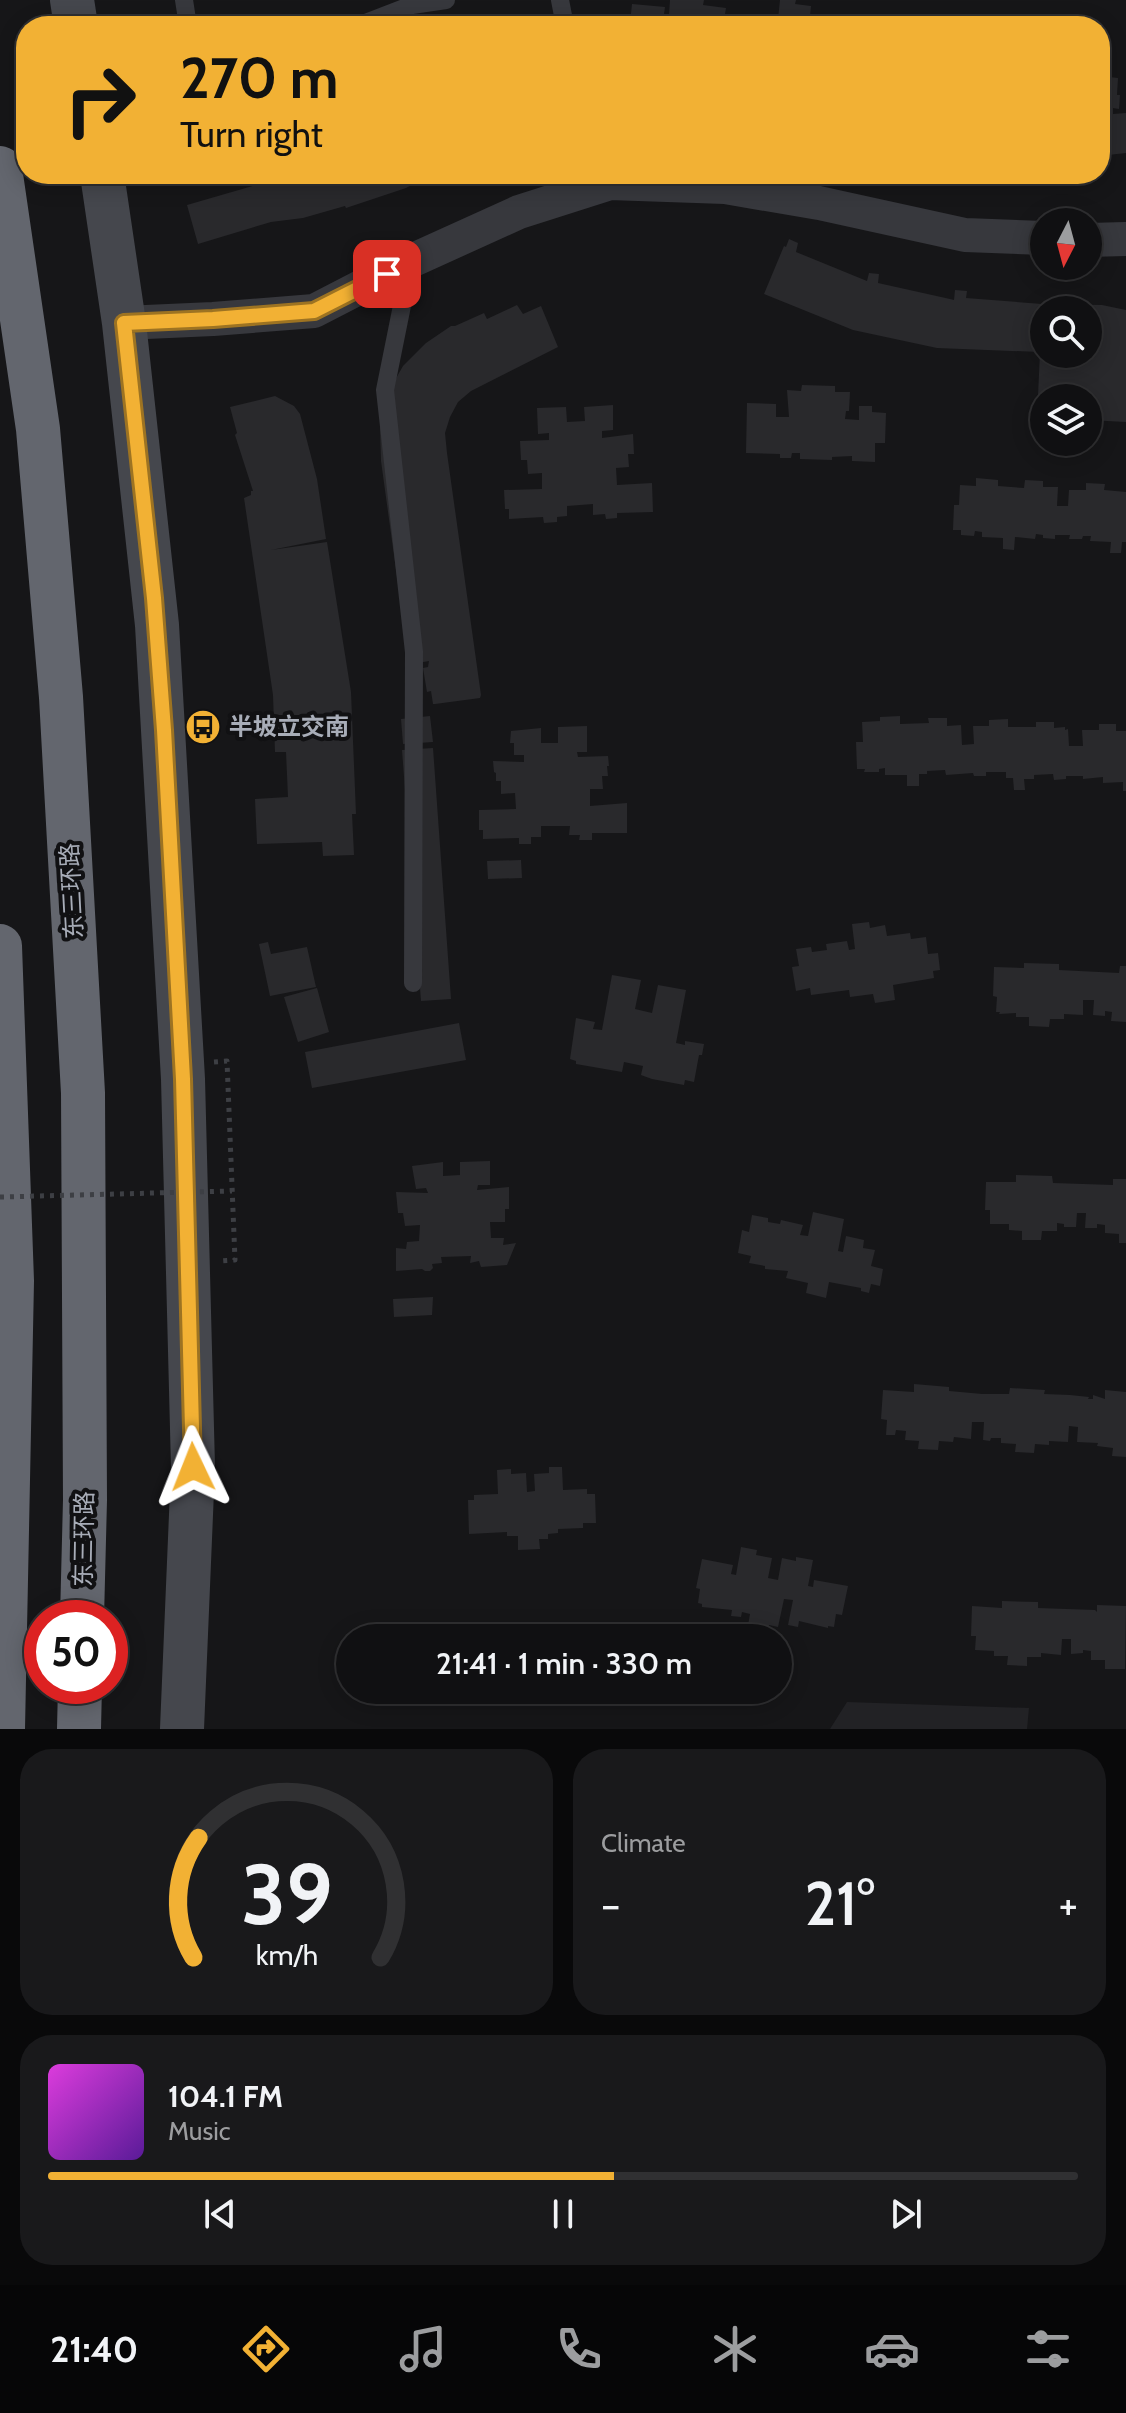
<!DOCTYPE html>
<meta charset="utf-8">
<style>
:root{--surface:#101012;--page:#19191b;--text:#f1f3f6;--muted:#9c9d9f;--line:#303032;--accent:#f2b134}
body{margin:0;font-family:Cabin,"Noto Sans SC",sans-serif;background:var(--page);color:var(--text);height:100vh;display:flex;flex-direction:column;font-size:30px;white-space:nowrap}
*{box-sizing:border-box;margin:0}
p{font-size:26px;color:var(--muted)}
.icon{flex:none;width:44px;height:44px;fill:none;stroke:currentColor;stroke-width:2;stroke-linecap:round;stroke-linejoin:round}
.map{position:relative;height:1729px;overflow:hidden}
.details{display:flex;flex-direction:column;gap:20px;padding:20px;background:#09090a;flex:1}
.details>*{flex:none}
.hud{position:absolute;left:16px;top:16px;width:1094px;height:168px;border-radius:32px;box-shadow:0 4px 20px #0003,0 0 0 2px var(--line);background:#f2b134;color:#111;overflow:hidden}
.needle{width:52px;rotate:186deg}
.fabs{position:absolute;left:1030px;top:208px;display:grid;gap:16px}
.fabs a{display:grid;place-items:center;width:72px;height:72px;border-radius:50%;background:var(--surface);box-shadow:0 4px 20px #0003,0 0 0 2px var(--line);font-size:40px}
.speed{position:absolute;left:24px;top:1600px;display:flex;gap:16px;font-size:40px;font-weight:700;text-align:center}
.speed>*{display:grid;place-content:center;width:104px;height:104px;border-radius:50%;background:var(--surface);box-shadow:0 4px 20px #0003,0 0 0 2px var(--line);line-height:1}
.speed .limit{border:12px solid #d22;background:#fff;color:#111}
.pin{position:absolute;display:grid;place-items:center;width:68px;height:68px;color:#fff;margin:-34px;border-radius:16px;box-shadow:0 4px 12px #0006}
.me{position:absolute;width:88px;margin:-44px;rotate:358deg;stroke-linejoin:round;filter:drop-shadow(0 0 6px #0008)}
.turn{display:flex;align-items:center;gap:28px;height:168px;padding:0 32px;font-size:36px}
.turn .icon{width:104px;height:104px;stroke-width:2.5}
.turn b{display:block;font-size:56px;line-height:68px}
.big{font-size:60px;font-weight:600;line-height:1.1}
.details .card{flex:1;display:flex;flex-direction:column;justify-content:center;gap:12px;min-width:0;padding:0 28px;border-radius:32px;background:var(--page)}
.details .dial{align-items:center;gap:0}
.dial svg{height:208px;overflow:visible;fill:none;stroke:var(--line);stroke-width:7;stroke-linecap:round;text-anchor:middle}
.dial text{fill:var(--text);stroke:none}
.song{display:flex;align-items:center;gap:24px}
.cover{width:96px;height:96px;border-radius:12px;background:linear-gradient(135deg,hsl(300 70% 55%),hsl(270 70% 35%))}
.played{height:8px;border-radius:4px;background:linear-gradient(90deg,var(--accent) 55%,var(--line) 55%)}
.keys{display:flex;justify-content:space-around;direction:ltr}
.heat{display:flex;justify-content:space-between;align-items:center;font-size:44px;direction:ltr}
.details .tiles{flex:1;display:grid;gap:20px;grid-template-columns:1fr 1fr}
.card:last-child{grid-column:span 2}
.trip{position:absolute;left:336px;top:1624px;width:456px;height:80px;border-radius:40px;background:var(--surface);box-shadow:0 4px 20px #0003,0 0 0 2px var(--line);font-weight:600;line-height:80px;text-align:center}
.tabs{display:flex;height:128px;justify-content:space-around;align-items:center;background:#060607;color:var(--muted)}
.tabs .icon{width:56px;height:56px}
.tabs .current{color:var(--accent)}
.tabs b{font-size:36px;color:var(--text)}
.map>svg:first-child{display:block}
</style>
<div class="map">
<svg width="1126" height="1729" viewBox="0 0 1126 1729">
<rect width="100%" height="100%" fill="#161618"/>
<!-- built -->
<path fill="#222225" d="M847,1702L1029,1708L1027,1729H830Z"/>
<!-- building -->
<path fill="#29292c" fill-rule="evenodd" d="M670,0H704L703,5L726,8L725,14L778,19L780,0H796L795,4L811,6L809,26H627V22L630,23L632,4L665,7L664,14L669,15Z
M1100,76L1118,78L1117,95H1120L1119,109L1113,108V114L1126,113V153L1108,155V161L1100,162Z
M255,174H432L406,188L346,208L345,206L303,218L271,222L198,244L187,205L259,184Z
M789,239L798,243L796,252L867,281L869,273L879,274L878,283L950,299L954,300L955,290L967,291L966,298L1042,304L1102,305L1126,310V422L1088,420V398H1044V418H1037L1040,352L937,348L853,330L764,294L784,246L786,247ZM1044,310H1088V354H1044Z
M517,305L523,314L541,306L558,347L471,391L458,402L450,417L445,433L447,453L481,695L480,698L435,704H433L431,691L427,692L423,668L428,667L429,661L412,664L405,635L381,461L380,427L386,396L403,366L426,343L451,326H455L484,313L487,319Z
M802,385L835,386V392H850L849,411H846L845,419L859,420V406H872V412L886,413L885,443H875V462L852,461V456L832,457V460L800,459V453H792L791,458H780V454L746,453L747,403L776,404V417H789L787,390L801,391Z
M275,396L294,406L300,414L317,479L326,539L271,550L327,542L351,692L356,814H352L354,855L323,856L322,842L257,844L255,799L288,797L286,752H275L273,695L244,498L251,495V491H253L235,435L237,433L230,407Z
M613,405V430L602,431V438L633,434L634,454H628L629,467L616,468L617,485L652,483L653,512L617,513V518L606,519L605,514L593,515V504L567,506V516L557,517V522L544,523L543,517L509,519V509H505L504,490L542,489V473L528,474L527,460H521L520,441L549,440V433L538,434L537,408L566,407L567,422L585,421L584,407Z
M976,478L998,480V486L1024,488L1025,480L1043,481V487H1058L1057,506H1068L1069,490H1086V483L1105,484L1104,490L1126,492V542H1122L1121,553H1110L1111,542L1090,541L1091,536H1083L1082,539H1069L1070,535H1055V539L1043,538V535L1036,534L1035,539L1015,537L1014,550L1003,549V538L982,537V532L975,531L974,536L961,535V530H953L954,505H959L960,485L976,486Z
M430,716L433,742L403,744L401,719Z
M900,716V724L929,723L928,718H947V726L961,725L962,745L974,744L973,726H989V720L1008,719V727H1036V722H1054V728L1065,727V730L1068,729L1069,746H1083L1082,730H1099V724H1116V731H1126V791H1123V782L1103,783V777L1083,779V776H1066V779L1054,780L1053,774L1034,775V779H1024L1025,790H1014L1013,778H1006V772H986V776H974L973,773L946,775L945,770L927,771V774H919V786H907V775H885V768L879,769V772H864L865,769H857L856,742H863L862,722L880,721V717Z
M587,726V752H577L578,757L608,756L609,766H607L608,776H602L603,789H590V806L627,803V833H592V840H579L580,835H569L570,826H541V837H531V844H519V838L483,839V830H479V810L516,809L515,793L501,794V781H496V773L494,772L493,761L524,762V755H514V743H510L511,731L541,728V743H558V727Z
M433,748L451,999L421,1001L402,750Z
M521,860L522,878L488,879L487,861Z
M869,922L870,928L885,925L887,936L910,933L911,939L926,937L928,954L938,953L940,970L933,971L934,978L893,985L895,1000L875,1003L873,994L850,997L849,990L811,995L810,988L796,991L792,967L799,966L796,949L811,947L812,952L827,950L826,944L847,941L849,950L855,949L852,924Z
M268,942L271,954L307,947L316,987L270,996L259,944Z
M1024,963L1059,964V970L1119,973L1120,966H1126V1022L1111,1021L1112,1012L1105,1011V1016L1093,1015L1094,1000H1083V1015L1064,1014V1019H1050L1049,1027L1029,1026V1017H1016V1013L999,1014L1000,1012H996L997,997L993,996L994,967L1024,968Z
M612,975L641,980L635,1009L652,1013L658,985L686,990L676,1043L685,1045V1041L704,1044L702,1055H699L694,1082L685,1080L684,1085L652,1079L641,1075L643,1066L624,1062L622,1072L576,1064V1061L570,1059L576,1018L595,1022L593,1029L602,1030Z
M317,988L329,1032L298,1042L284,997Z
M459,1023L466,1060L312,1088L305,1052Z
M490,1161V1185H478L477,1190L509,1187V1209H505V1222H490L491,1238H504L503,1245L516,1243L507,1265L481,1267L479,1261L470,1263L471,1256L441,1257L442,1263L432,1264L433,1268L430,1271H425L422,1269L396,1271V1248L406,1249L407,1242L419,1241L420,1225L405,1226L403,1213H398L396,1192L428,1193L426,1188L416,1189L412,1166L443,1162V1176L460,1175V1162Z
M1016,1175L1052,1176L1053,1183L1113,1185V1179H1126V1243H1119V1234L1105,1233V1225L1097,1224V1228H1085L1086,1213H1077L1076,1227H1064V1224L1057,1223V1231H1042L1041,1240H1022V1231L1009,1230V1224H990V1210H985L986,1182H1016Z
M813,1212L844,1219L838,1251L843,1252L846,1236L864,1240L863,1248L875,1250L871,1266L883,1269L880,1286L871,1284L869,1293L861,1291V1288L829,1282L826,1298L806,1293L808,1283L786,1278L788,1271L765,1269V1266L749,1263L751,1256L738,1253L742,1230L749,1232L752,1215L768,1218V1222L780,1224L781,1220L803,1225L800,1235L808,1236Z
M433,1297L432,1315L394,1317L393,1299Z
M914,1384L949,1387V1391L982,1394H1009L1010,1388L1045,1390L1044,1394L1070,1395L1089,1397L1088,1399H1093V1395L1105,1399V1390L1126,1392V1457L1112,1456L1113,1448L1097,1446L1098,1443L1077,1442L1078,1427L1069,1426L1068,1442L1049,1441V1445L1035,1444L1034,1453L1015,1452L1016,1444L1001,1443V1438H991L990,1441L983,1440L984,1422H972L971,1439L954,1437L953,1442L939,1441L938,1450L918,1449L919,1441L905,1440L906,1431L896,1430L895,1435H886L887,1420L881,1419L883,1390L914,1392Z
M549,1467H562L563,1490L587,1489V1494H595L596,1523H583V1528L558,1529V1533L548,1534V1539H539L540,1549L518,1550V1536H507V1532L469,1534L468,1500H474V1495L498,1494L497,1470L511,1469V1474L526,1473L527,1492L535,1491L534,1474L549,1473Z
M741,1547L757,1550L756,1555L772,1558L768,1578L778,1580L782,1558L796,1561V1557L813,1560L808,1586L813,1587L814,1580L848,1586L842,1615L836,1614L834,1627L828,1626V1628L799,1621L798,1627L788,1625L793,1600L784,1599L778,1627L769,1625L767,1635L747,1631L750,1614L742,1612L741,1617L731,1616L732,1610L702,1607V1604L698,1603L700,1589L696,1588L702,1559L733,1565L731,1574L736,1575Z
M1002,1601L1038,1602V1608L1095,1610L1097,1612V1605L1126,1606L1125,1669H1105V1660H1091V1651L1083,1650V1653L1071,1654V1639H1062L1061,1655L1041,1653V1657H1027V1666L1007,1665L1008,1656H994V1651L975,1650L976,1636H971L972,1606L1002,1608Z"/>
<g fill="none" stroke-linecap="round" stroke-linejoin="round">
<!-- path -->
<path stroke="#3d3f44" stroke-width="5" stroke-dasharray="4 6" stroke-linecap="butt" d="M214,1062L227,1061L235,1260L221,1261"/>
<!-- lane -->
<path stroke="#37383d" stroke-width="18" d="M184,0L188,26
M560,0L565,26
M358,26L412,5L446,0
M411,261L385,390L414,652L413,983"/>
<!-- street -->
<path stroke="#37383d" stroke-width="34" d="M1088,240L1126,239
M124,323L213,319L314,311L411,261L519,212L610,183L725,187L819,203L965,235L1044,238"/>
<!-- secondary -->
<path stroke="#45474d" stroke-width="44" d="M72,0L76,26
M102,174L124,323L157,625L183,1079L193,1467L182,1729"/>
<!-- highway -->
<path stroke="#63666e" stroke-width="44" d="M0,168L38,429L61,697L83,1093L85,1500L82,1618
M0,946L12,1281L3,1729
M79,1729L80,1686"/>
<!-- path-bridge -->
<path stroke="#3d3f44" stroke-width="5" stroke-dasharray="4 6" stroke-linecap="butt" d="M0,1197L232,1191"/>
</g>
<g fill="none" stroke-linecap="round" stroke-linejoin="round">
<defs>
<path id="route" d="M193,1467L183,1079L164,730L154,598L124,323L213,319L314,311L387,274"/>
</defs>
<!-- route casing -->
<use href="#route" stroke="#9d7322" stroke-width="20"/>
<!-- route -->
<use href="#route" stroke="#f2b134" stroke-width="14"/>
</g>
<!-- icons -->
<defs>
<symbol id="bus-disc" viewBox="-11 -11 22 22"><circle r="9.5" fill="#f2b134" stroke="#111113"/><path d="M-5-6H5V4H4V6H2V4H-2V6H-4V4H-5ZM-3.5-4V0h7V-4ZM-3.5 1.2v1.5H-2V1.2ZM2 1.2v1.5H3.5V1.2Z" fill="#111"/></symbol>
</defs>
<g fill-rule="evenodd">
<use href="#bus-disc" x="183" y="707" width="40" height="40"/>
</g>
<g text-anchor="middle" stroke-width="8" stroke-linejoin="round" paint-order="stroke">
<!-- poi labels -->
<g font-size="24" font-weight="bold" fill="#a8adb8" stroke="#111113" text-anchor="start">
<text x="229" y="735">半坡立交南</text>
</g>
<!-- street labels -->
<g font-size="24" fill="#a8adb8" stroke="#111113">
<text transform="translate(72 891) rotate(-93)" y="8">东三环路</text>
<text transform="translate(84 1539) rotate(-89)" y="8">东三环路</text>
</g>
</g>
</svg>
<div class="fabs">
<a><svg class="needle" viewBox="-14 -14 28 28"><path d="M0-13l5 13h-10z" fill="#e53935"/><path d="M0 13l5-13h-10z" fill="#9c9d9f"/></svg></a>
<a><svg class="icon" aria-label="search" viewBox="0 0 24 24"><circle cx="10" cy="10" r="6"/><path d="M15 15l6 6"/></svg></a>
<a><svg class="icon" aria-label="layers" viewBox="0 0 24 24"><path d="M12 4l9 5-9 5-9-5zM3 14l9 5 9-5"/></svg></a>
</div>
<div class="speed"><div class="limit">50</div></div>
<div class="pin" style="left:387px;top:274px;background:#d93025"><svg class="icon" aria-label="arrive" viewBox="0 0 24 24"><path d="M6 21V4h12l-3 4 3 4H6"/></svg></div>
<svg class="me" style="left:193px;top:1467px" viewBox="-20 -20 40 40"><path d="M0-17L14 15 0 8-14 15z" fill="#f2b134" stroke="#fff" stroke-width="4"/></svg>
<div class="trip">21:41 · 1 min · 330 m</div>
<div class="hud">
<div class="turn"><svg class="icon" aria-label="right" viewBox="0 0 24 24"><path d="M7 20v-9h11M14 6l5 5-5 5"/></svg><div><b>270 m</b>Turn right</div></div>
</div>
</div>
<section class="details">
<div class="tiles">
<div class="card dial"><svg viewBox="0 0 100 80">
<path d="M14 69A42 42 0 1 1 86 69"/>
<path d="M14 69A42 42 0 0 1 16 23" stroke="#f2b134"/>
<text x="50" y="56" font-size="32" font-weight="700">39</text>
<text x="50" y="72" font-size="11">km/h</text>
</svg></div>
<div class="card"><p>Climate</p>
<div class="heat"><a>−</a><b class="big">21°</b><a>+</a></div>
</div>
<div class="card">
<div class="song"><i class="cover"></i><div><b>104.1 FM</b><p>Music</p></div></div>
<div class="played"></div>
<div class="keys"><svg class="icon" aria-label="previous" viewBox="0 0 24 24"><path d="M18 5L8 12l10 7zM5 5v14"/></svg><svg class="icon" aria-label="pause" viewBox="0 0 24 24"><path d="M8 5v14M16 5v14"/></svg><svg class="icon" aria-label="next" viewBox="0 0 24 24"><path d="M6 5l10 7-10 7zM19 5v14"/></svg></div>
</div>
</div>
</section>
<nav class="tabs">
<b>21:40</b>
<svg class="icon current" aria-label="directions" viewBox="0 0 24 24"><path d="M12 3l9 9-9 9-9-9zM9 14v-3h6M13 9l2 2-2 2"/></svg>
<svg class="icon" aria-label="music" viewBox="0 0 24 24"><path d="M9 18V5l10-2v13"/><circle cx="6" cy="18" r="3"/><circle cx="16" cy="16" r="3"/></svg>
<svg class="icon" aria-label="phone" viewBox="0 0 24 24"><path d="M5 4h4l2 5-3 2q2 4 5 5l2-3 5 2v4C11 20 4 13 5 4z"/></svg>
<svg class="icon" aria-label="climate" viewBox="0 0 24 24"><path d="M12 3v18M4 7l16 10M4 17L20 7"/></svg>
<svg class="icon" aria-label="car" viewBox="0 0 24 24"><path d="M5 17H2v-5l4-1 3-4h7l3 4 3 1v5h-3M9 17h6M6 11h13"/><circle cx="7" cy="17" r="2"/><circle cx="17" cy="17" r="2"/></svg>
<svg class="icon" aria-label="filters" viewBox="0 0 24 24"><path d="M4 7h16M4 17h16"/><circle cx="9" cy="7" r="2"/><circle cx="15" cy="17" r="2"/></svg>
</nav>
